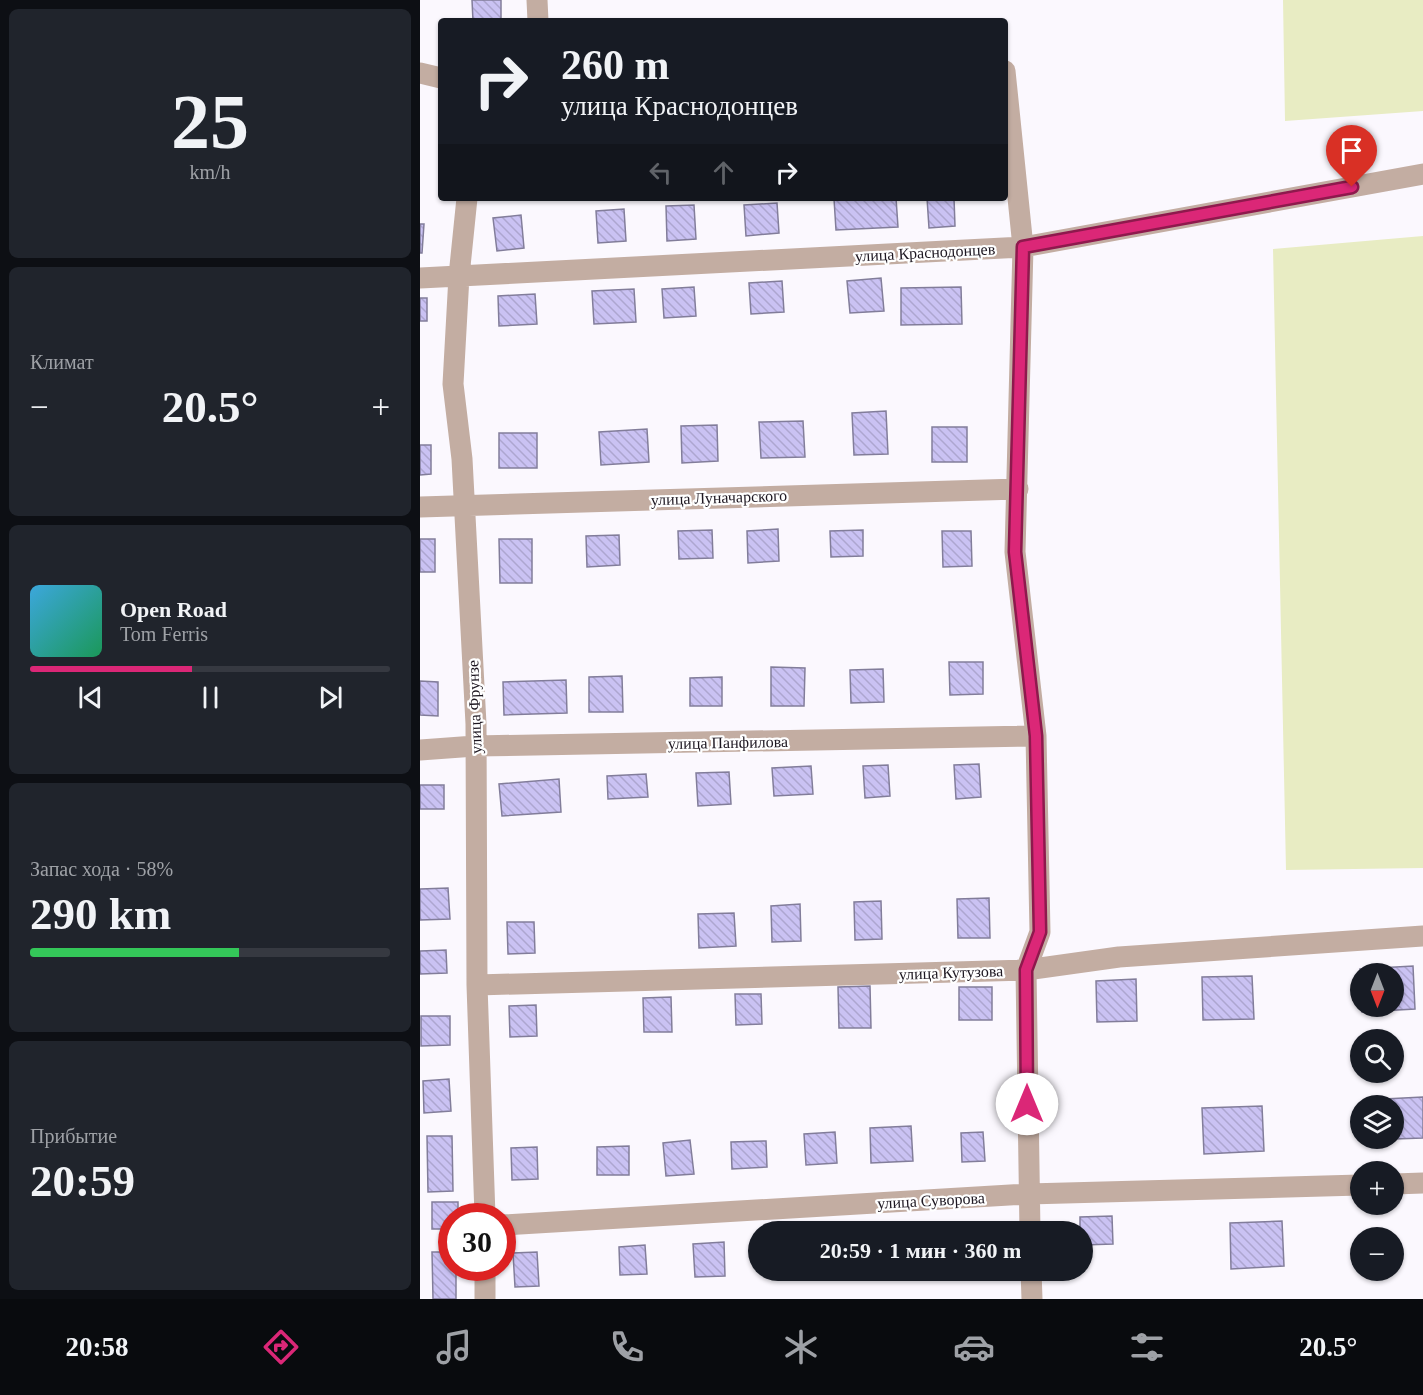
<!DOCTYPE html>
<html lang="ru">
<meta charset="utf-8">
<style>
:root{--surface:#171b24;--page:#20242c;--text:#f1f3f6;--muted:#9ea1a6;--line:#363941;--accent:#db2777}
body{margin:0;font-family:"Times New Roman",serif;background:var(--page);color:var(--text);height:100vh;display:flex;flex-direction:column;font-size:22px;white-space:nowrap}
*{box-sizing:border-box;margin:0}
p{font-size:20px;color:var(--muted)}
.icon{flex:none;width:33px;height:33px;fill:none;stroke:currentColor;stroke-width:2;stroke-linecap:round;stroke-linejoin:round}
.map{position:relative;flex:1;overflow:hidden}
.sheet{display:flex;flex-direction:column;gap:9px;padding:9px;background:#0d0f14;width:420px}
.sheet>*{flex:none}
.top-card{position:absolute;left:18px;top:18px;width:570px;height:183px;border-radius:6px;box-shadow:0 2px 4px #0004;background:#171b24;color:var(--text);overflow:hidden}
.needle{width:39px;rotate:180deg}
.tools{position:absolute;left:930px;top:963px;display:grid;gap:12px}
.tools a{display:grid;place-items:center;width:54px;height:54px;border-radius:50%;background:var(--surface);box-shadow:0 2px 4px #0004;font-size:30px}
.speed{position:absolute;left:18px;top:1203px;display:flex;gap:12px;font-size:30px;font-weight:700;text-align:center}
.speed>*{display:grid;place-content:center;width:78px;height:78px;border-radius:50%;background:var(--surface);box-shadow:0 2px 4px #0004;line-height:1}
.speed .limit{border:9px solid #d22;background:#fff;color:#111}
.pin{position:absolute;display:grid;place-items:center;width:51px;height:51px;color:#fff;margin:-62px -26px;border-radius:50% 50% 50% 0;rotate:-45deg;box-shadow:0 0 6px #0007}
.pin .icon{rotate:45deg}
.me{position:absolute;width:66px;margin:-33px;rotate:0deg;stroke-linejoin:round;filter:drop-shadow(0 0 4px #0008)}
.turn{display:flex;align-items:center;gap:21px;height:126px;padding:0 24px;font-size:27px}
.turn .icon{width:78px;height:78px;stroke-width:2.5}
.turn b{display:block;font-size:42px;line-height:51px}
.lanes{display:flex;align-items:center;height:57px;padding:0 24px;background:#0003;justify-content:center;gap:30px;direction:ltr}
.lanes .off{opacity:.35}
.big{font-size:45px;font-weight:800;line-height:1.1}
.sheet .widget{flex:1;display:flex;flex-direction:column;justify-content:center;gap:9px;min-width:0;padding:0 21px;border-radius:9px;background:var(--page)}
.sheet .dial{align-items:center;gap:0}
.dial b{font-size:78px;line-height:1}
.song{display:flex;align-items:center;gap:18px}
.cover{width:72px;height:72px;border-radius:9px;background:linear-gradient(135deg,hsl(200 70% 55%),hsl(150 70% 35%))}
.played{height:6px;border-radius:3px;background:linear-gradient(90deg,var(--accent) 45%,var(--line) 45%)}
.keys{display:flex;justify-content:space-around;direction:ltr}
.heat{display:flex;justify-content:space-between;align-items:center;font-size:33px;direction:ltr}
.charge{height:9px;border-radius:4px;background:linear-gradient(90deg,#34c759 58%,var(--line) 0)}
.trip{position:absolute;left:328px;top:1221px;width:345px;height:60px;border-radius:30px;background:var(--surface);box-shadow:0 2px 4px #0004;font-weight:800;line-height:60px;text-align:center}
.menu{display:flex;height:96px;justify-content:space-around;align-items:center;background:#090b0e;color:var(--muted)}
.menu .icon{width:42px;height:42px}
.menu .active{color:var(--accent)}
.menu b{font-size:27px;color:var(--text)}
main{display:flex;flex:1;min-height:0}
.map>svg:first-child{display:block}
</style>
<main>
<section class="sheet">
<div class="widget dial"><b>25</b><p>km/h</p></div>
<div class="widget"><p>Климат</p>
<div class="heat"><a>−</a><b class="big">20.5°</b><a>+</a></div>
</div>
<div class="widget">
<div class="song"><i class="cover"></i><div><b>Open Road</b><p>Tom Ferris</p></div></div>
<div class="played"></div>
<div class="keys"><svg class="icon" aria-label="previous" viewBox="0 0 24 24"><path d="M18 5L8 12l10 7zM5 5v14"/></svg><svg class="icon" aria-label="pause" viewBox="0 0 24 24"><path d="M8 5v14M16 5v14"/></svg><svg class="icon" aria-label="next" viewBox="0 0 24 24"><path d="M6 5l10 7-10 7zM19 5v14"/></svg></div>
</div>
<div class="widget"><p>Запас хода · 58%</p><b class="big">290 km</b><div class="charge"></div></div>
<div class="widget"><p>Прибытие</p><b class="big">20:59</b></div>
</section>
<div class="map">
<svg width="1003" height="1299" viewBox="0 0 1003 1299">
<defs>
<pattern id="building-back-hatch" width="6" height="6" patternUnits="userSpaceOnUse" patternTransform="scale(1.5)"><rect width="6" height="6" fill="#cac2f3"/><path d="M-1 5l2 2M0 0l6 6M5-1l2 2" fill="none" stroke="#ada6d0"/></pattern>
</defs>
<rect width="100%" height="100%" fill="#fbf8fe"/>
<!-- grass -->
<path fill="#e8ecc3" d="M863,0H1003V111L865,121Z
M1003,236V868L866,870L853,249Z"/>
<!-- building -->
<path fill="url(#building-back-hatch)" stroke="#827d9a" stroke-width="1.5" d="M52,0H81V21H53Z
M476,198L478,227L416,230L414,199Z
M507,198H534L535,226L509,228Z
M357,203L359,233L326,236L324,205Z
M274,205L276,239L247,241L246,206Z
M204,209L206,241L178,243L176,211Z
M101,215L104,248L77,251L73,218Z
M0,224H4L2,253H0Z
M461,278L464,311L430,313L427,281Z
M362,281L364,312L331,314L329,283Z
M274,287L276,316L244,318L242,289Z
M541,287L542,324L481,325V288Z
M214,289L216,322L174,324L172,291Z
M115,294L117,324L79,326L78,296Z
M0,298H7V321H0Z
M466,411L468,454L434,455L432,413Z
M383,421L385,457L341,458L339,422Z
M297,425L298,461L262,463L261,426Z
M512,427H547V462H512Z
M227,429L229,462L181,465L179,432Z
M79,433H117V468H79Z
M0,445H11V474L0,475Z
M358,529L359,561L328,563L327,531Z
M292,530L293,558L259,559L258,531Z
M443,530V556L411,557L410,531Z
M522,531H551L552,566L523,567Z
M199,535L200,565L167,567L166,536Z
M0,539H15V572H0Z
M79,539H112V583H80Z
M529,662H563V694L530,695Z
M351,667L385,668L384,706H351Z
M463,669L464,702L431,703L430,670Z
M202,676L203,712H169V677Z
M302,677V706H270V678Z
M146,680L147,713L84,715L83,682Z
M0,681L18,682V716L0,715Z
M559,764L561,797L536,799L534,765Z
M468,765L470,796L445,798L443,766Z
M391,766L393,794L354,796L352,768Z
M309,772L311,804L278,806L276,773Z
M226,774L228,797L188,799L187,776Z
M139,779L141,812L82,816L79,784Z
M0,785H24V809H0Z
M28,888L30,919L0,920V889Z
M569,898L570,938H538L537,899Z
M461,901L462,939L435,940L434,902Z
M380,904L381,941L352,942L351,906Z
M314,913L316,946L279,948L278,914Z
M87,922H114L115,953L88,954Z
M26,950L27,973L0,974V951Z
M993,966L995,1009L942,1012L941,1006H974V974H940V986V969Z
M832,976L834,1019L783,1020L782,977Z
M716,979L717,1021L677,1022L676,981Z
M450,986L451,1028H419L418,987Z
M539,987H572V1020H539Z
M315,994H341L342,1024L316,1025Z
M251,997L252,1032H224L223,998Z
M116,1005L117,1036L90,1037L89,1006Z
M1,1016H30V1045L1,1046Z
M29,1079L31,1111L4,1113L3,1081Z
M1003,1097V1138L946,1140V1138H974V1106H945V1100Z
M842,1106L844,1151L784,1154L782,1108Z
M491,1126L493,1161L451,1163L450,1128Z
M415,1132L417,1163L386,1165L384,1134Z
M563,1132L565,1161L542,1162L541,1133Z
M7,1136H32L33,1191L8,1192Z
M270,1140L274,1174L246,1176L243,1143Z
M346,1141L347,1167L312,1169L311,1142Z
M209,1146V1175H177V1147Z
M117,1147L118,1179L92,1180L91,1148Z
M12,1202H38V1216H32V1229H12Z
M692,1216L693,1244L663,1245V1232H660V1217Z
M862,1221L864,1266L811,1269L810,1223Z
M304,1242L305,1276L275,1277L273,1244Z
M225,1245L227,1274L200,1275L199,1247Z
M12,1252H32V1268H36V1299H13Z
M117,1252L119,1286L95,1287L93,1253Z
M550,1270H580V1275H550Z"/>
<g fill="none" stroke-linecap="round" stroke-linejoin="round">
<!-- street -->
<path stroke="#c3ada2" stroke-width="21" d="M117,0L118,21
M585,71L603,247L595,552L616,736L620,932L606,970L610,1232
M0,73L21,78
M47,198L39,276L33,384L42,459L56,724L57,985L65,1216
M0,278L603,247L1003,174
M0,507L598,489
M0,750L55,746L616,736
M57,985L606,970L699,957L1003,936
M974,1184L1003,1183
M82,1225L608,1194L940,1185
M65,1268V1299
M611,1270L612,1299"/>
</g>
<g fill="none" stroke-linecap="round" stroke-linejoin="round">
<defs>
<path id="route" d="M607,1104L606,970L620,932L616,736L595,552L603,247L932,187"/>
</defs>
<!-- route casing -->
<use href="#route" stroke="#8e194d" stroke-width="15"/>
<!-- route -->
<use href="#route" stroke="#db2777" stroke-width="10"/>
</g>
<g text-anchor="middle" stroke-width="4.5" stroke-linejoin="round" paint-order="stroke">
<!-- street labels -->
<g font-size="16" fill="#1d1721" stroke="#fff">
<text transform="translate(505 252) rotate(-3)" y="6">улица Краснодонцев</text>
<text transform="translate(299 497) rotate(-2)" y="6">улица Луначарского</text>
<text transform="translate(54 707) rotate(-92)" y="6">улица Фрунзе</text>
<text transform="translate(308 742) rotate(-1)" y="6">улица Панфилова</text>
<text transform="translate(531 972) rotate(-2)" y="6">улица Кутузова</text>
<text transform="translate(511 1200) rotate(-3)" y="6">улица Суворова</text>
</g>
</g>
</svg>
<div class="tools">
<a><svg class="needle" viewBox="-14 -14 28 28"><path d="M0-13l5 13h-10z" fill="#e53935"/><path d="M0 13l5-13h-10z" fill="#9ea1a6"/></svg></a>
<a><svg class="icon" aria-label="search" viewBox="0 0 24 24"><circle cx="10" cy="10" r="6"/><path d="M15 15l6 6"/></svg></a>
<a><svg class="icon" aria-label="layers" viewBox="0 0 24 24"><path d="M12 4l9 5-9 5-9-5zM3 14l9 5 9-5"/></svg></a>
<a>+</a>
<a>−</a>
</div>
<div class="speed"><div class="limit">30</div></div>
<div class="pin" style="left:932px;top:187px;background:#d93025"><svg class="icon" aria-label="arrive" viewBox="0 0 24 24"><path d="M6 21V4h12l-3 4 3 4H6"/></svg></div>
<svg class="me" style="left:607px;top:1104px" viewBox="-20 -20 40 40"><circle r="19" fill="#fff"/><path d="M0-13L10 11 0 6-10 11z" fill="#db2777"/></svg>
<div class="trip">20:59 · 1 мин · 360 m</div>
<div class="top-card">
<div class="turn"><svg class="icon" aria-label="right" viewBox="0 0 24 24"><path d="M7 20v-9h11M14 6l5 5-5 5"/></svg><div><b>260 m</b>улица Краснодонцев</div></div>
<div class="lanes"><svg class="icon off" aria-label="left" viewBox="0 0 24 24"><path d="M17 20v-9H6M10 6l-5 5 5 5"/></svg><svg class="icon off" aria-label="ahead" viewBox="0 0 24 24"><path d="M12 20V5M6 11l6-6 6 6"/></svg><svg class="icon" aria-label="right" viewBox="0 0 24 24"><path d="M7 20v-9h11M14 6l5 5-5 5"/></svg></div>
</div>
</div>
</main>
<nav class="menu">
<b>20:58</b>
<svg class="icon active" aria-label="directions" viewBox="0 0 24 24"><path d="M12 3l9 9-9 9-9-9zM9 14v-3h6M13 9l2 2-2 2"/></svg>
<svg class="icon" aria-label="music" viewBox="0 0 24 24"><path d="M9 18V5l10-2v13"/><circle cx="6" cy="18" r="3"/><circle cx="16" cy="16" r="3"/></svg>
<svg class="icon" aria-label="phone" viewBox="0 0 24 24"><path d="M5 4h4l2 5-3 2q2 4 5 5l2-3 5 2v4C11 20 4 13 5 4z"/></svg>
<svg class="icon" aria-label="climate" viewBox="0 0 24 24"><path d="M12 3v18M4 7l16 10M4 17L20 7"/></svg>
<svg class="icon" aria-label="car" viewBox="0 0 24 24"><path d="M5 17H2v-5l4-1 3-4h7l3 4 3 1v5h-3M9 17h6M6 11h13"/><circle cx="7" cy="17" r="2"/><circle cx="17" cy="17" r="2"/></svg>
<svg class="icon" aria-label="filters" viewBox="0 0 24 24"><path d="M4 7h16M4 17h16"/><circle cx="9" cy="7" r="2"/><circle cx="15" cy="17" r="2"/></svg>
<b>20.5°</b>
</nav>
